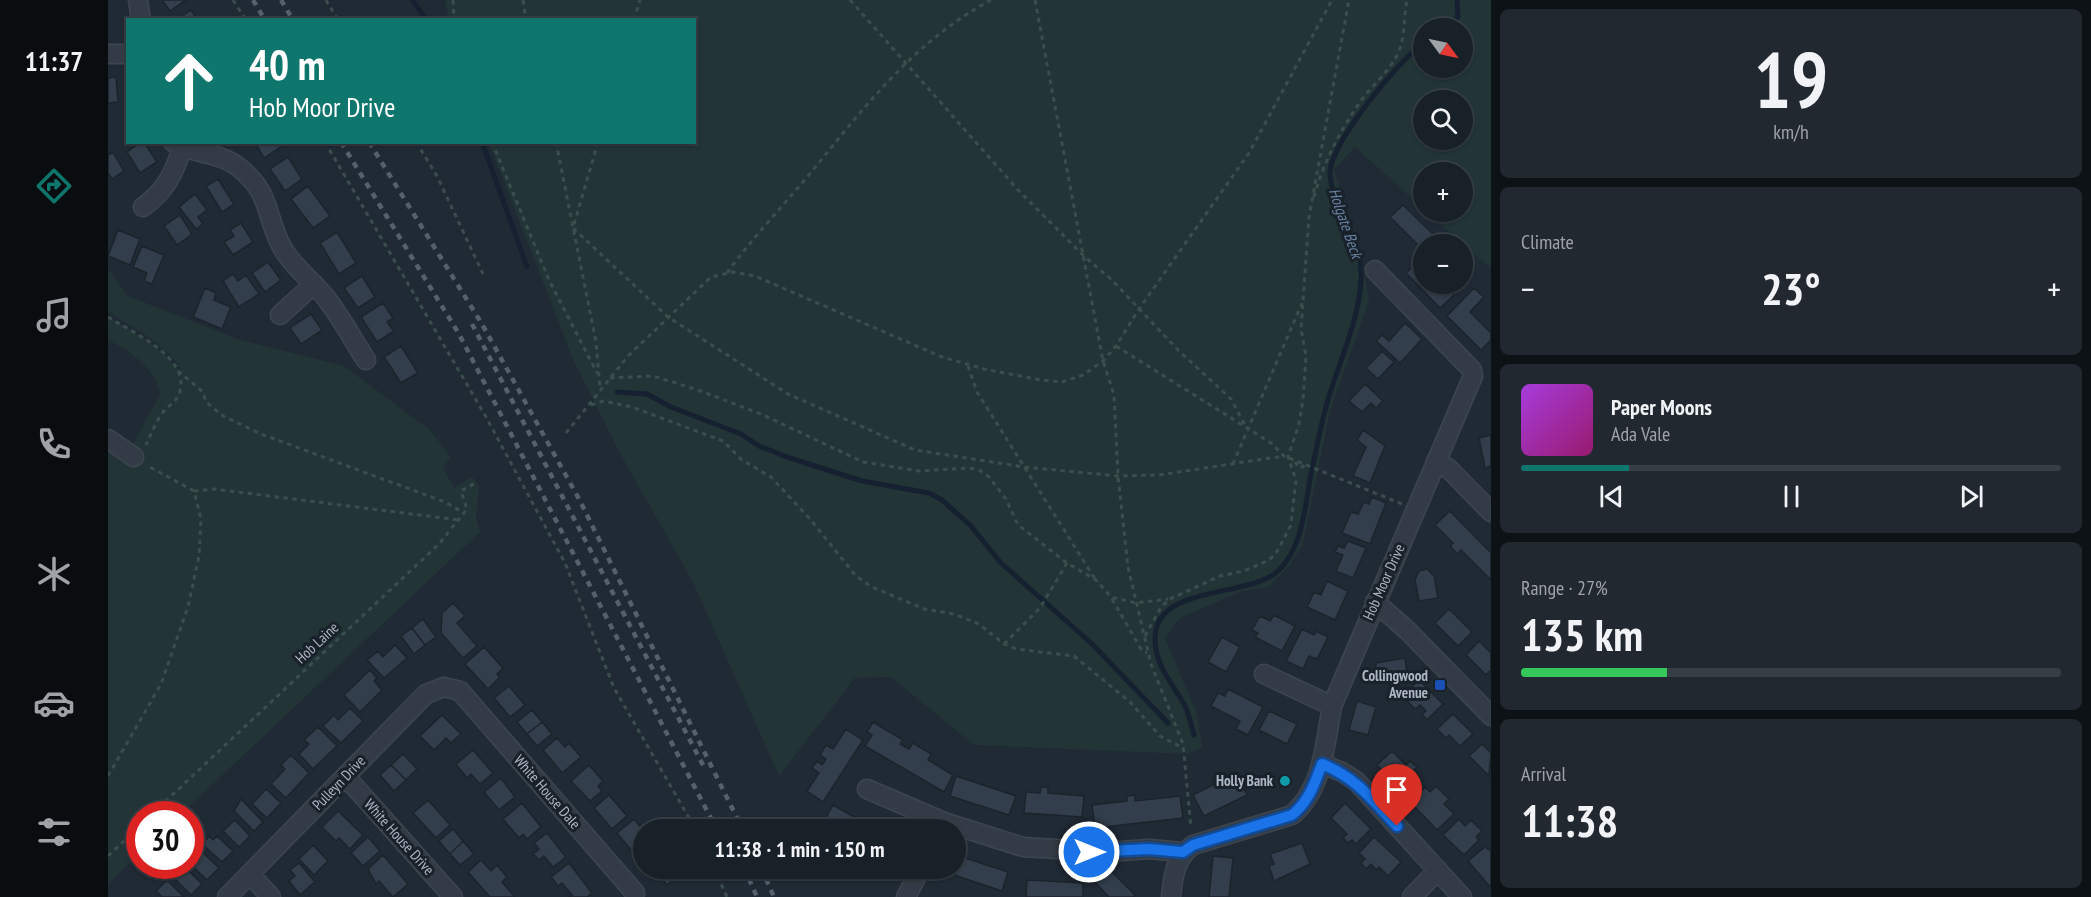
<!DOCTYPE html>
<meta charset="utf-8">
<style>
:root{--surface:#182028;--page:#212830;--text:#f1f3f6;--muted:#9fa3a8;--line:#363e45;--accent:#0f766e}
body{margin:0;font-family:"PT Sans Narrow",sans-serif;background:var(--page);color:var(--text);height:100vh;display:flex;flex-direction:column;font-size:22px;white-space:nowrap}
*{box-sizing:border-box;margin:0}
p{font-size:20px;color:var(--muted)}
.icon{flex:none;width:33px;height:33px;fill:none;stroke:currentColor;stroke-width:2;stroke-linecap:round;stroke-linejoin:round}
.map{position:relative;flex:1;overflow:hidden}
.sheet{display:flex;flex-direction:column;gap:9px;padding:9px;background:#0d1216;width:600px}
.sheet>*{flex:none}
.top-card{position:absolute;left:18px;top:18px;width:570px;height:126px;border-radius:0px;box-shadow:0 2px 4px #0004,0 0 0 2px var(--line);background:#0f766e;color:#fff;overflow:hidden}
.needle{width:39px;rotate:123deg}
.controls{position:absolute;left:1305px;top:18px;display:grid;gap:12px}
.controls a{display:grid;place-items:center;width:60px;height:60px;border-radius:50%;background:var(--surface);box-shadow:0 2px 4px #0004,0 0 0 2px var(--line);font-size:30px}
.speed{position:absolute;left:18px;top:801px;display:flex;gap:12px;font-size:30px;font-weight:700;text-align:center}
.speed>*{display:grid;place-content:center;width:78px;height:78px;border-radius:50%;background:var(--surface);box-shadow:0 2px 4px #0004,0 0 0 2px var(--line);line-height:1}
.speed .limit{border:9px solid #d22;background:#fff;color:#111}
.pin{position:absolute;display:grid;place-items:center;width:51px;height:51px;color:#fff;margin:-62px -26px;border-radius:50% 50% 50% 0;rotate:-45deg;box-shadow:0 0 6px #0007}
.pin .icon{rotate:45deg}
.me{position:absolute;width:66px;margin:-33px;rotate:90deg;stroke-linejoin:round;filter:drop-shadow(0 0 4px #0008)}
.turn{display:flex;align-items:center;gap:21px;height:126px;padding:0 24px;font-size:27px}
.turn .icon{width:78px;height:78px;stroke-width:2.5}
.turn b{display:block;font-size:42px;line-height:51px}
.big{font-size:45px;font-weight:600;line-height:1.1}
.sheet .card{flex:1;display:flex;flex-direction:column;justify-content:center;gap:9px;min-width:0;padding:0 21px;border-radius:9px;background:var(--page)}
.sheet .dial{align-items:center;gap:0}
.dial b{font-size:78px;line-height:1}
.song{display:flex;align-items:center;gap:18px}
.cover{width:72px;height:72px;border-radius:9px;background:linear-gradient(135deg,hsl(280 70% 55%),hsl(320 70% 35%))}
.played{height:6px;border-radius:3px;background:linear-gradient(90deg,var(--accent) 20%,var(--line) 20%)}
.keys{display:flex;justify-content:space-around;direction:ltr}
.heat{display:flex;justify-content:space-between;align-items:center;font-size:33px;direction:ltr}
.charge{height:9px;border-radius:4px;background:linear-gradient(90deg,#34c759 27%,var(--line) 0)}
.trip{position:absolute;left:525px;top:819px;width:333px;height:60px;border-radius:30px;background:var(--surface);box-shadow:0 2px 4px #0004,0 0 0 2px var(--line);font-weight:600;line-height:60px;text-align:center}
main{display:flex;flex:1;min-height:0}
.tab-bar{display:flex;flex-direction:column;width:108px;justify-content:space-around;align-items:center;background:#0a0d10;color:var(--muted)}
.tab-bar .icon{width:42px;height:42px}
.tab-bar .selected{color:var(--accent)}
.tab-bar b{font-size:27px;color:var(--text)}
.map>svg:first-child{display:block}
</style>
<main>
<nav class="tab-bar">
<b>11:37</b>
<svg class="icon selected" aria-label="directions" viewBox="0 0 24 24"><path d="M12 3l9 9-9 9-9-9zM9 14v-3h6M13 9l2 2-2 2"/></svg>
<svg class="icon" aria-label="music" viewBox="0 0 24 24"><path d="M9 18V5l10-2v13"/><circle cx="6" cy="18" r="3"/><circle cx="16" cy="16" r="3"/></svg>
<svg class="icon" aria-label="phone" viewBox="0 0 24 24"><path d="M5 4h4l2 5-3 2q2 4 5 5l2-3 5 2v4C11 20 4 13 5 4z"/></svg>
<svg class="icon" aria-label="climate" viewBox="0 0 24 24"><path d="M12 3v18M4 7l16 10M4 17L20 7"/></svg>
<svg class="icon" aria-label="car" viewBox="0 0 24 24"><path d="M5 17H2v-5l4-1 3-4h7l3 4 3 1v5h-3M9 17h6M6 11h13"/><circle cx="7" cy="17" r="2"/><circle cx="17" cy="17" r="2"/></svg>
<svg class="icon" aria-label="filters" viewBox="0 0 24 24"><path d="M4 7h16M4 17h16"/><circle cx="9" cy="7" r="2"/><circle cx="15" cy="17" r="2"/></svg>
</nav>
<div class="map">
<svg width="1383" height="897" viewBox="0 0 1383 897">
<rect width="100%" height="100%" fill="#202a35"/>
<!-- green -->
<path fill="#223436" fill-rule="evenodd" d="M337,0H1383V269L1319,212H1354V172H1316L1315,208L1247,147L1226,170L1253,250L1261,301L1222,411L1195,544L1182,565L1161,587L1134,591L1072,618L1057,638L1089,714L1094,747L1080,754L866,745L783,677L747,678L671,776L585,582L514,457L465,359L381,143L586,142V20L341,19ZM1316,28H1354V68H1316ZM1354,100V140H1316V100Z
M0,269L20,296L129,339L236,366L322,430L343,457L335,467L346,488L364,477L371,485L368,517L372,532L73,814H32L31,854L0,884V449L17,459L52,394C49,370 21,350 0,340V317C26,332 52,345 70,370L74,371C58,343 25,329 0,311Z"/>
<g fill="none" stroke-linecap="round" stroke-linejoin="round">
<!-- stream -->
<path stroke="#152131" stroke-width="5" d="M304,0L319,20
M1338,28L1350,17L1349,0
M374,142L419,267
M509,392L539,394L563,407L633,434L651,446L679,457L754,481L821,493L834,500L863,526L892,562L984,644L1060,723
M1205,465C1210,440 1215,414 1223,390C1235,353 1251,318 1253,280C1256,238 1225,210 1222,175C1219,147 1291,59 1316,43
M1086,735C1083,725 1081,713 1076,704C1064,683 1047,665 1047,639C1046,584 1142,598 1170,571C1196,547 1197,502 1204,469"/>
</g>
<!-- building -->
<path fill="#323e4c" stroke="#1b232c" stroke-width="1.5" d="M54,0H78L62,11Z
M83,10L90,20H69Z
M8,77L10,102L0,103V78Z
M33,142H36L49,162L32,173L19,152Z
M147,142H171L174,146L156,158Z
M5,152L16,171L4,179L0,173V155Z
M180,157L194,179L177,191L162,169Z
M110,179L126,204L114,212L98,186Z
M200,186L222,216L205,228L183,199Z
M87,194L99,210L90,217L95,224L88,229L71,207Z
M1295,205L1326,235L1313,248L1282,217Z
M72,215L84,234L69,245L56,226Z
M133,223L145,242L125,255L116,242L126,236L122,230Z
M10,230L32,239L22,265L0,256Z
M229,232L248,263L231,274L212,243Z
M34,246L56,255L44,284L36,281L39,273L25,267Z
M1316,256V284H1334L1346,295L1332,308L1298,273Z
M160,262L173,280L157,292L144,273Z
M125,274L130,281L138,275L151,294L131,307L115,281Z
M254,276L267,297L250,308L236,288Z
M97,288L108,293L106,300L123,307L114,329L85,317Z
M1366,288L1376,297L1362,312L1383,333V340L1373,350L1339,316Z
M275,303L285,318L279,322L286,331L269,342L253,317Z
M203,314L214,330L193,344L182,328Z
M1297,323L1314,339L1292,363L1268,341L1274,335L1281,341Z
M293,346L310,373L293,383L276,357Z
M1274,351L1286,362L1270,379L1258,368Z
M1257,384L1275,401L1268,408L1263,403L1254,412L1241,401Z
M1255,430L1277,446L1262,483L1245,476L1258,447L1249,440Z
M1383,435V466L1377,468L1371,438Z
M1264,497L1278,503L1262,544L1234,533L1243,512L1250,514L1256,502L1261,504Z
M1342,511L1383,553V580L1353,550L1349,554L1342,546L1345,543L1327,525Z
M1240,541L1258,548L1245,578L1228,571L1235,555L1227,552L1230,546L1236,548Z
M1319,569L1326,576L1330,598L1311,601L1307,580L1311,571Z
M1219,581L1240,591L1227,620L1199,607L1206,592L1213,595Z
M345,603L357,616L349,623L369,646L355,658L333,633L334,613Z
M1341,609L1364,632L1350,646L1327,623Z
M1166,615L1187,626L1174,651L1147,637L1150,633L1144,630L1152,616L1162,621Z
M315,619L328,637L317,645L304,628Z
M304,628L317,645L306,654L293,636Z
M1194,629L1206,635L1208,631L1220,637L1209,659L1201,656L1195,669L1178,661Z
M1114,637L1132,647L1118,672L1100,662Z
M1371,641L1383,653V670L1378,675L1358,655Z
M287,645L299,658L276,678L259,660L270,651L275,657Z
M376,647L395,668L389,674L392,677L380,689L357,664Z
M1297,658L1299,673L1272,678L1267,674L1268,663Z
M262,670L269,678L266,681L274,690L252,712L236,695Z
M1311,680L1335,704L1319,720L1314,714L1318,711L1312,705L1307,709L1294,696Z
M401,686L417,705L402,717L386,698Z
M1120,689L1155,707L1140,735L1128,729L1132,721L1103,706L1110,693L1117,696Z
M1249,701L1268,707L1260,735L1241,730Z
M242,708L255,721L233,743L215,726L226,715L230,720Z
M424,710L434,722L419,734L409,722Z
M1161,711L1189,724L1179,744L1151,730Z
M1345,714L1365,734L1352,746L1341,735L1338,738L1329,729Z
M334,715L353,734L343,743L338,738L326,750L312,736Z
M434,722L444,734L429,746L419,734Z
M765,722L795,740L792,744L801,749L805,743L823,754L820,760L845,775L836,792L757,746L764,735L759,732Z
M210,727L229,746L205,769L191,754L201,744L196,740Z
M738,729L755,740L715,802L699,791L711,773L704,768L709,761L714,765L718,759L712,755L718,745L725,749Z
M449,738L457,747L461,743L473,757L454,773L435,750Z
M1374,744L1383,753L1381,776L1361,756Z
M365,750L385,773L372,784L363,774L359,778L348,764Z
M1284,751L1298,765L1302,761L1309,767L1304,772L1307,775L1293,789L1269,765Z
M295,754L309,769L298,780L283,765Z
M183,755L201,773L178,798L163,784L177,769L173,765Z
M283,765L298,780L286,791L272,775Z
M481,765L495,781L490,786L494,791L482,801L463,781Z
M1128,772L1139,795L1096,816L1085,795L1107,784L1104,779L1113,774L1115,778Z
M1173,775L1184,780L1180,787L1170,782Z
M848,776L908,796L901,815L842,796Z
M393,778L407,797L391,810L376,792Z
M1328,786L1341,799L1336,804L1346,814L1329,830L1302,802L1317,787L1322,792Z
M933,787H940V793L976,796L974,817L916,813L918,792L932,793Z
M158,789L173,803L159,818L144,804Z
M501,795L519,816L504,829L486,808Z
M1027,795V801L1072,796L1075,818L987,828L984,805L1019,801V796Z
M133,799L155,822L146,831L126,811Z
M320,800L342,825L328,838L305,813Z
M414,803L433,827L419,839L415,834L411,838L395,819Z
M1237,803L1263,829L1248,844L1244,840L1240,843L1235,838L1239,834L1223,818Z
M725,805L769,830H727L715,823Z
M230,811L255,835L242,849L231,838L228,841L214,827Z
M526,819L536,831L532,836L536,840V851L529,857L509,833Z
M1351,819L1357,826L1363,820L1374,831L1368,837L1371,840L1356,855L1335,835Z
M127,820L142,836L131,847L115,831Z
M345,829L355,841L342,854L331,841Z
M439,833L458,857L445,867L436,856L431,860L425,854L431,849L426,843Z
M101,836L105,840L109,836L125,851L114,862L94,844Z
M260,837L272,851L255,866L243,853Z
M1266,837L1293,862L1280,876L1271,867L1268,870L1263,864L1258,869L1253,863L1257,859L1251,853Z
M355,841L366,854L352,865L342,854Z
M1194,843L1202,864L1166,881L1161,866L1166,864L1162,854Z
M86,844L111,868L99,880L82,864V848Z
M205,845L220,861L206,875L191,859Z
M1377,847L1383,851V888L1360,861Z
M275,855L300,884L285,897L271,881L268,884L260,869Z
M848,855L900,872L894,891L831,870L848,868Z
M1105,856L1125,858L1121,897H1101Z
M373,860L383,871L389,865L399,877L394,882L407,897H382L360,872Z
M191,863L207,882L192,895L181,881L187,876L182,870Z
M461,863L484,893L479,897H461L464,895L454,883L450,886L443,877Z
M76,866L94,884L83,895L67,879Z
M545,868H575L576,871L559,885Z
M1000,868L1027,895L1025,897H1001L986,881Z
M59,880L76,897H54L48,891Z
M919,880L975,883V897H918Z"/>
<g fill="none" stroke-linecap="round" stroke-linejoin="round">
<defs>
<path id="street" d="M30,0L33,20
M0,54H20
M65,142C84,154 110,152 129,166C165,193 156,216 175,249C186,268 205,281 218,298C233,317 245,340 258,360
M35,207C57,191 66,174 74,148
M172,315L206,284
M0,439L26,457
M1328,461L1341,469L1383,512
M1267,602L1300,631L1383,716
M1156,674L1224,706
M1214,764L1234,772L1248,781L1354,897
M238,777L345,897
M759,789L836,822L915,847L999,852L1041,849L1075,852
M142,874L163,897
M119,897L318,694L336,687L352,691L527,893
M798,897L813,868
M1063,897C1065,876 1067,858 1085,845L1184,815C1215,789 1217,744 1224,706L1365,376L1364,370L1267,270
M1304,897L1330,870"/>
</defs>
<!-- street casing -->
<use href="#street" stroke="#3d454f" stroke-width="21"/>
<!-- path -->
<path stroke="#3b4e4e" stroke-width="3" stroke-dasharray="4.5 4.5" stroke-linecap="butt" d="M125,0L138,20
M218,0L230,20
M345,0L346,20
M415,0L418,20
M742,0L911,191L977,257L1004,280L1070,350L1123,399L1138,427
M927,0L995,361L1006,395L1010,476L1020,567L1043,664L1075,744L1083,828
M526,20L532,0
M217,142L378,417L457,563L506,688L588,830
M308,142L329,176L375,274
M384,142L441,280L489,373
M448,142L488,342L492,388
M490,142L465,228L560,317L680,394L807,450L916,467L1010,476L1051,475L1176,456
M1206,197C1215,163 1232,131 1252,102C1263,87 1278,74 1287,59C1298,42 1295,19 1299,0
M619,273C645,237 676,205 705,170C757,106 808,40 883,0
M0,317C23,332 85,358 71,394C68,402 61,405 56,411C48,421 43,434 38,445
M1008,346L1163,443L1176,456L1294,504
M860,366L869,392L987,579
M70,371L95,392L98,402L115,416L153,434L337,502L356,513
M502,378L545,376L590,390L653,414L755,462L811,471L862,468L873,471L881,477L898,499L910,525L959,563L988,580L1003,597L1028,603L1060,599
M483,405L495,401L524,407L615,441L634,460L663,477L702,519L748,576L762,586L816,609L846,614L871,624L896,644L908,649L966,656L1022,702L1052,736L1075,748
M458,433L520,356L603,277L625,272L647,276L834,357L876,369L933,380L954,382L975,375L995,361L1008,346L1031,309L1141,153L1224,0
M1187,462L1191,468L1198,465
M1125,464L1194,303
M86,491L106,489L351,520
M1004,599L1033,649L1039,653
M1037,636L1053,607L1062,599L1112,576L1136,571L1159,561L1167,555L1183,525L1188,480L1180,457L1191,424L1195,399L1198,356L1193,329L1201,217L1241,0
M896,644L932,608L959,563
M0,776L53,684L80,607L91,556L93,519L86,491L40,466
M44,814L331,544L359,509L353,491L367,483
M0,856L32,826
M606,868L619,897"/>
<!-- street -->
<use href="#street" stroke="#333c46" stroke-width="18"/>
<!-- rail -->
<path stroke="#55606d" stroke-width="4.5" stroke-dasharray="6 6" stroke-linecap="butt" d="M145,0L157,20
M173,0L185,20
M233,142L351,334L609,830
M261,142L374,324L471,499L635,830
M364,324L596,767
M636,868L649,897
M653,868L666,897"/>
</g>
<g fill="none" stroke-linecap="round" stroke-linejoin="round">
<defs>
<path id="route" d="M981,852L1041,849L1075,852L1085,845L1184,815C1201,801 1206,785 1214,764C1247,777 1265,800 1289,826"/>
</defs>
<!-- route casing -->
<use href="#route" stroke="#114b97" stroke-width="15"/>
<!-- route -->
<use href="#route" stroke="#1a73e8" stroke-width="10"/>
</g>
<!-- markers -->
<rect fill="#1a4fb4" stroke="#19212a" stroke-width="2" x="1326" y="679" width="12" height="12" rx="3"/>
<circle fill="#0f9aa8" stroke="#19212a" stroke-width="2" cx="1177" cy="781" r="6"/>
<g text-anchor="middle" stroke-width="6" stroke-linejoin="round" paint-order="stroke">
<!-- street labels -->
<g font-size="15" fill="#adb6c3" stroke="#19212a">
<text transform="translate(1276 582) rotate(-66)" y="5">Hob Moor Drive</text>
<text transform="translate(209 643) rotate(-43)" y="5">Hob Laine</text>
<text transform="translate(231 783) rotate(-46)" y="5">Pulleyn Drive</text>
<text transform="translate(439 792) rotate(49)" y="5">White House Dale</text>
<text transform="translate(291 837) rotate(48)" y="5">White House Drive</text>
</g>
<!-- poi labels -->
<g font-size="15" font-weight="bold" fill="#adb6c3" stroke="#19212a" text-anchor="end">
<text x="1320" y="681">Collingwood<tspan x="1320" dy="17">Avenue</tspan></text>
<text x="1165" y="786">Holly Bank</text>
</g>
<!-- water labels -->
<g font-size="16" font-style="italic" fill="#6882a0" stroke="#19212a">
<text transform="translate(1238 223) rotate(71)" y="6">Holgate Beck</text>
</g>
</g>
</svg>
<div class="controls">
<a><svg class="needle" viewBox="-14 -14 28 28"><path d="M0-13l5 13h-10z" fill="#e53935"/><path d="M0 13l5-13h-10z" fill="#9fa3a8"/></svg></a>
<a><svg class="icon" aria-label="search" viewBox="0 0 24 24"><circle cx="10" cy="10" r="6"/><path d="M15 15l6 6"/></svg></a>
<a>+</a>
<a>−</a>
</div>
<div class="speed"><div class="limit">30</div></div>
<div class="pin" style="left:1289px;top:826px;background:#d93025"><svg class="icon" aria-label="arrive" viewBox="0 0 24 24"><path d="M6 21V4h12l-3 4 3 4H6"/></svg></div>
<svg class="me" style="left:981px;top:852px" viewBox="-20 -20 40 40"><circle r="17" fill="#1a73e8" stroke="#fff" stroke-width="3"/><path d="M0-11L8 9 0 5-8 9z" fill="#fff"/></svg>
<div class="trip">11:38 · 1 min · 150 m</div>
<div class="top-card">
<div class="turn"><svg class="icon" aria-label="ahead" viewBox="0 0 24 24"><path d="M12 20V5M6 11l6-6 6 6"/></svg><div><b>40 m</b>Hob Moor Drive</div></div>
</div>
</div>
<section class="sheet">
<div class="card dial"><b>19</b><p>km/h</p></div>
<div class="card"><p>Climate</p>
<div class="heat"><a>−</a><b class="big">23°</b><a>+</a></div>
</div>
<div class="card">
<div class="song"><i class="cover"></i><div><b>Paper Moons</b><p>Ada Vale</p></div></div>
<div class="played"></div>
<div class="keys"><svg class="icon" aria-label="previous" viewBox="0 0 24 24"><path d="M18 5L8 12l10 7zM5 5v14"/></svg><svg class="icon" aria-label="pause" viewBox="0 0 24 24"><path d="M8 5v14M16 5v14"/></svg><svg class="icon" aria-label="next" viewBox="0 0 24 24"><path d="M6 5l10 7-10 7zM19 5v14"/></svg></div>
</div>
<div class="card"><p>Range · 27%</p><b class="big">135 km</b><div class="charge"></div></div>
<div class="card"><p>Arrival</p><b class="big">11:38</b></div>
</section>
</main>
